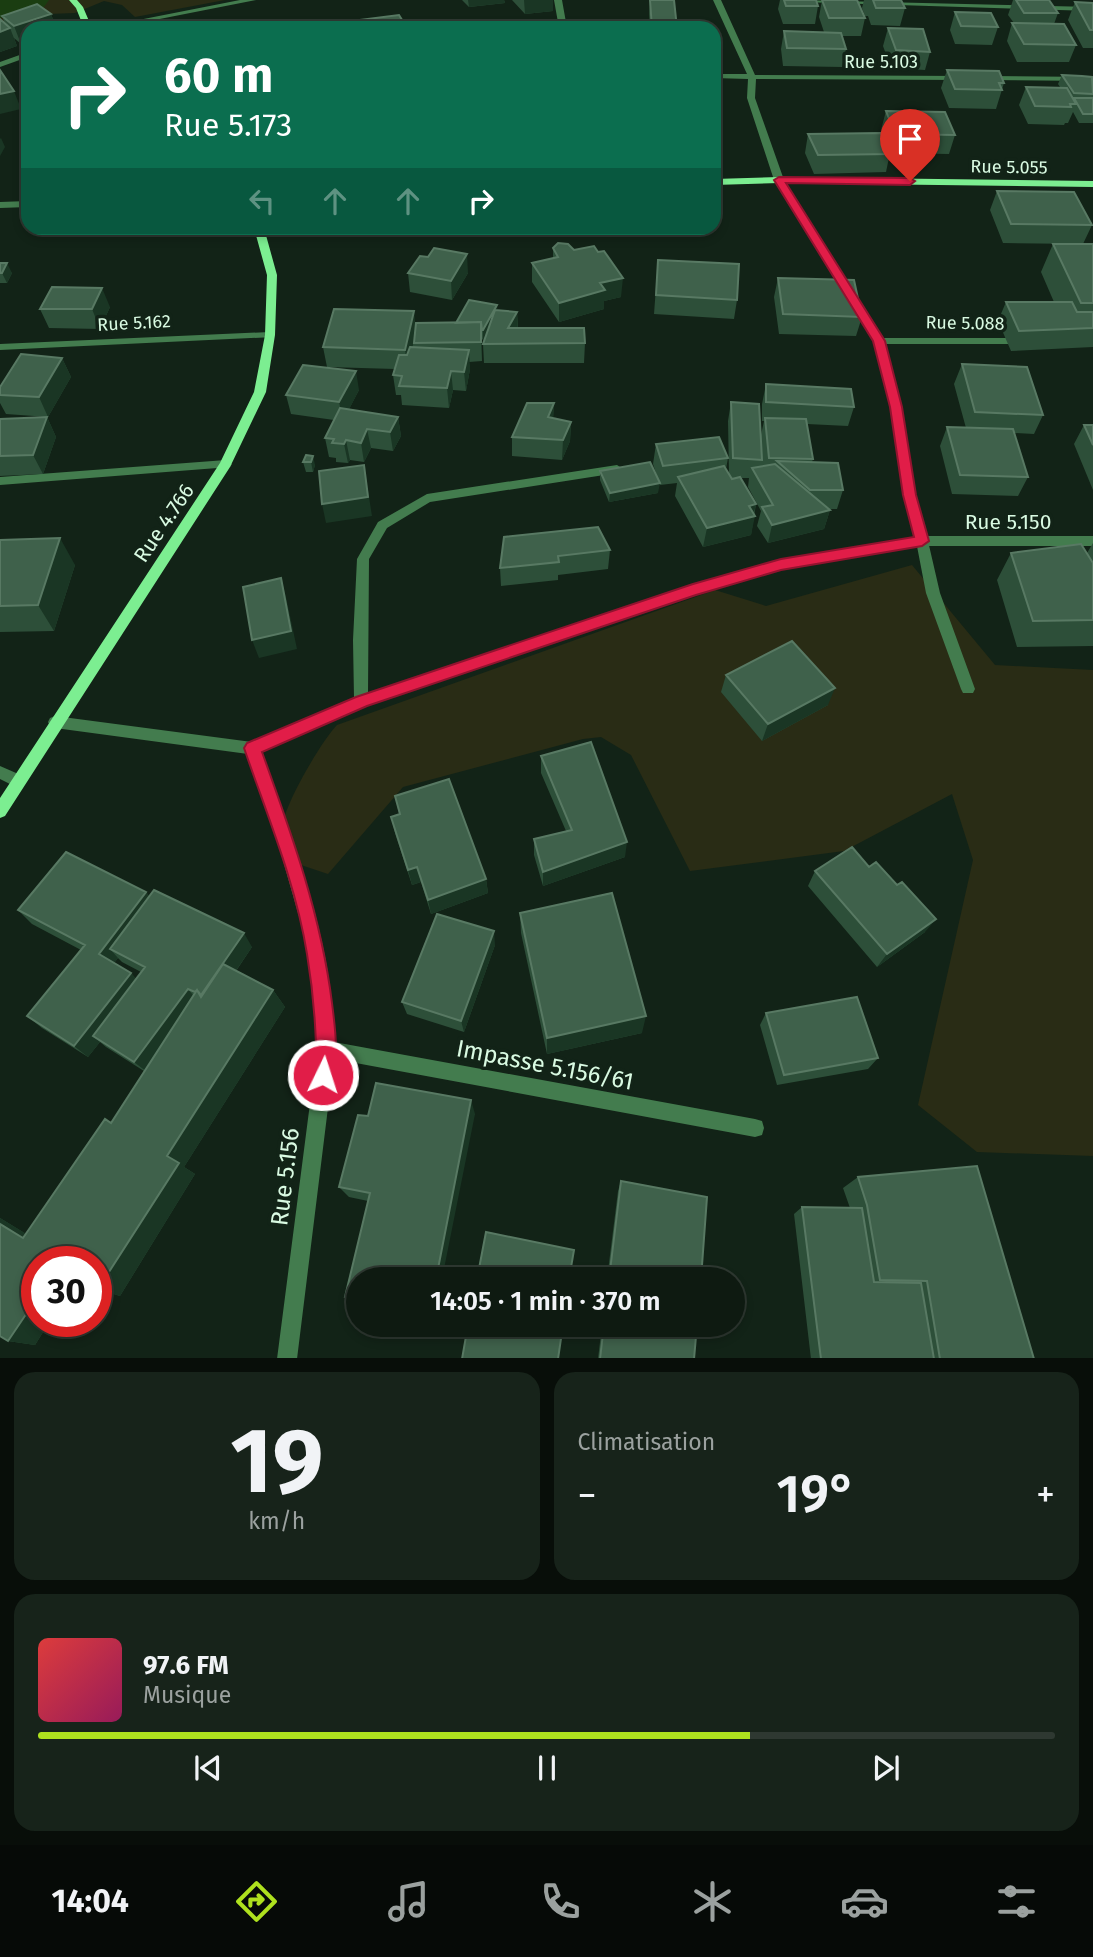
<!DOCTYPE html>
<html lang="fr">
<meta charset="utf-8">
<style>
:root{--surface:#0e1a11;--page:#17231a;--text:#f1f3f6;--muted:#9ba19f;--line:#2e3831;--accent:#aee11e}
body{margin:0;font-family:"Fira Sans",sans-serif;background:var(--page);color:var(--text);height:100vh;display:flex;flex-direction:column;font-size:26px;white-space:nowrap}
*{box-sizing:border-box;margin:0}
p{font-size:23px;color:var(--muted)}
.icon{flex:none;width:38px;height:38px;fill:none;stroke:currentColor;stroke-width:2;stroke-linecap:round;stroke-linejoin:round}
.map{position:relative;height:1358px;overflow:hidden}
.details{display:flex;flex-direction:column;gap:14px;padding:14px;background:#080e09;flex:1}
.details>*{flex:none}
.top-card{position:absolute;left:21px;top:21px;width:700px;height:214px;border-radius:21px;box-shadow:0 4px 10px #0003,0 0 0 2px var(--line);background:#0b6e4f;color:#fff;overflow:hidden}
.speed{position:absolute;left:21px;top:1246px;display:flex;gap:14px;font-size:35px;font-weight:700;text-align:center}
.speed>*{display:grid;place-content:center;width:91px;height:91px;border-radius:50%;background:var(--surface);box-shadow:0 4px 10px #0003,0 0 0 2px var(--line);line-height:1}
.speed .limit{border:10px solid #d22;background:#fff;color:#111}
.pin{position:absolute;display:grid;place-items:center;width:60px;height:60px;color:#fff;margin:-72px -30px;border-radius:50% 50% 50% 0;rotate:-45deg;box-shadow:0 0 7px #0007}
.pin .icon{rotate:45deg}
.me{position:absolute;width:77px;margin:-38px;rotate:4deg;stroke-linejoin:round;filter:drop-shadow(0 0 5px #0008)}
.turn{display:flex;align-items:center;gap:24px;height:147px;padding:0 28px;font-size:32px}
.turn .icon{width:91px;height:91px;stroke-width:2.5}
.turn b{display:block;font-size:49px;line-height:60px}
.lanes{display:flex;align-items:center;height:66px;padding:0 28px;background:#0003;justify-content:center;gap:35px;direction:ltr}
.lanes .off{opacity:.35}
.big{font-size:52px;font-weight:600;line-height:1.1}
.details .widget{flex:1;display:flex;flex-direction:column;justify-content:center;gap:10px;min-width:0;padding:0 24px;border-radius:21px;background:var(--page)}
.details .dial{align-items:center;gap:0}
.dial b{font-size:91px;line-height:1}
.song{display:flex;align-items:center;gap:21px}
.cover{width:84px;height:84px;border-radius:10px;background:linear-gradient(135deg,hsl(0 70% 55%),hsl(330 70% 35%))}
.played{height:7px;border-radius:4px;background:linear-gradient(90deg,var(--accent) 70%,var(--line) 70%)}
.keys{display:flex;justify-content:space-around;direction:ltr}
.heat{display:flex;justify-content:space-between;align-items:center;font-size:38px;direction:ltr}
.details .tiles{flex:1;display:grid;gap:14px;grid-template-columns:1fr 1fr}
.widget:last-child{grid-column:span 2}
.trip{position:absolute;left:346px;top:1267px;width:399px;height:70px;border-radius:35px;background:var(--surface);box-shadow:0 4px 10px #0003,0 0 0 2px var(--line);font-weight:600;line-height:70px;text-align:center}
.dock{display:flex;height:112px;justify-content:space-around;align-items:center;background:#060a07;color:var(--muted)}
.dock .icon{width:49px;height:49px}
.dock .current{color:var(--accent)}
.dock b{font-size:32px;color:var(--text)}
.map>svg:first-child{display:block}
</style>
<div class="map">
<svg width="1093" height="1359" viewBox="0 0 1093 1359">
<rect width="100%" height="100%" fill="#122317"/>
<!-- green -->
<path fill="#292c15" d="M0,0H225L135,17L122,5L104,1L75,13L48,14L0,30Z
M912,565L995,665L1093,670V1156L977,1152L918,1105L973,860L952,794L844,851L690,871L631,755L601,737L583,739L403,787L328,874L292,862C289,852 283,841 282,831C280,811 322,740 337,725L715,590L766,606Z"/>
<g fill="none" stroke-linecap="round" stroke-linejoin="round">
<!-- river -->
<path fill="#1a3d11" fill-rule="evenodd" d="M0,0H49L44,7L0,18Z"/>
<!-- lane -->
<path fill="#437c4e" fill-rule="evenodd" d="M922,536L928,541L940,593L975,689L973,693H963L961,689L926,593L916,541Z"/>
<!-- street -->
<path fill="#437c4e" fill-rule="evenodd" d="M240,0H256L114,28H98Z
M554,0H562L567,28H559Z
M713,0H721L755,75L965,76V80H962L756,79L755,98L784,180L882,338H1025L1030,341L1025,344H885L902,407L915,495L927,536H1093V546H922L781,569L696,594L366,705L261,751C286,822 314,893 327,967C331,992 333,1017 334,1042L755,1119L762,1121L764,1128L762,1135L755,1137L334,1059L297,1359H277L317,1049L312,977L302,927L280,850L248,754L55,728L50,726L48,722L50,718L55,716L252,742L354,698L353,640L357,559L378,522L427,494L617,465L623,469L617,473L430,502L387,528L369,559L368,693L688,586L781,559L915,538L903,495L890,407L874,341L774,180L747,98L748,79L714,78V74H747Z
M797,0L1093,7V11L801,2Z
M28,52V57L0,67V62Z
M986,76L1093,77V81L983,80V76Z
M28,201V207L0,208V202Z
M270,332L274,333V337L0,350V344Z
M226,460L232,464L230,467L0,485V477Z
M0,766L23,776L26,781L23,786L18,788L0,779Z"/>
<!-- secondary -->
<path fill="#7cee91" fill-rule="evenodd" d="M69,0H77L83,7L92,28H84L76,8Z
M779,177L1093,181V187L779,183L714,185V179Z
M254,228H264L277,275L275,335L266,392L230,467L5,816L0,818V798L220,463L254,392L265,335L267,275Z"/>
</g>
<!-- wall -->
<path fill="#2d4f39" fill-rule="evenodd" d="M462,0H504L505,3L469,7Z
M512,0H553V11L525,14Z
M650,0L677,28H650L649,14Z
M780,0H816L818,6L815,24H783L778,9Z
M822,0L865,18L861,36H842L846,49L842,67L783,66L781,49L784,31L824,32L819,17Z
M864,0H901L905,8L900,26L871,25L868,16H865L862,8Z
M1013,0H1049L1058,13L1054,24L1076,45L1069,62H1017L1007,41L1012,23H1014L1008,15Z
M1075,2L1093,3V48H1083L1068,20Z
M955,12L998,27L992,45L955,44L950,30Z
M51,14L56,28H28V42L21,44L14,38L17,46L0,52V19L5,24L2,16Z
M888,28L930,52L925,70L891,68L883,46Z
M947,70L1004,83L996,109L949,108L941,88Z
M1062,75L1093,78V123H1079L1073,112L1068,123H1065L1064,125L1028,124L1019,105L1026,87H1060L1058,84Z
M886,111L955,135L949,154L890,153L886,172L814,174L805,153L808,134L887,146L881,130Z
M28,135V158L24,149L26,146L24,139Z
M997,191L1092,225L1083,244L1003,243L990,210Z
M1053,244H1093V347L1011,351L998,321L1006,302H1054L1041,272Z
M553,248L598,252L621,297L604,301V309L559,322L532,282V263L553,258Z
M658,260L737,300L734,319L654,314Z
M0,263L12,273L7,283H0Z
M408,273H468L452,300L410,292Z
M778,278L862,317L856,336L779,334L774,297Z
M110,307L100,329L49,328L40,309Z
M497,310L517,312L518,328L585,343L584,363H484L483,344L486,336L483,340L482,339V361L469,362L470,369L466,391L453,390L449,408L402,405L401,395H396L393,375L395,369L327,367L323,347L416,324L456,323Z
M62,358L71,377L48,417L6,414L0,403V387Z
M962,364L1043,415L1034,434L1014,433L1028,477L1018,496L952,494L940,446L947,427L966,428L954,384Z
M766,384L854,407L848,426L807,424L813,459L812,462L843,490L837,509H828L830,510L824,529L768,543L757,526L761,511L748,487L749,478H741L756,504L751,535L703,547L675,496L677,483L660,485L653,464L656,444L728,458L726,469L729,474L728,421L731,402L761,435L764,421H762V404Z
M359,390L349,409L398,417L401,436L393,451L371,448L364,462L350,460L348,463L336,462V458L329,457L325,438L334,420L291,414L286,395Z
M554,403L553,418L571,422L570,441L562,460L512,456V437Z
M47,417L56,437L43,474L0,476V419Z
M1084,425H1093V490L1074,444Z
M306,455L315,465L313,472H306L303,462Z
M600,471L658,493L609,502L600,480Z
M504,537L610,550L608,569L558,575V580L501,586L500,568Z
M0,540L75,565L54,631L0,632Z
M1093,543V646L1017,647L997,580L1011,553H1087Z
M726,675L828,705L762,741L721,692Z
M541,756L625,857L543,886L534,855V839L566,831L541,773Z
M395,796L486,879L488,893L431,914L421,882L412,885L395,833L391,817L399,814Z
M815,871L925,932L877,967L808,886Z
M146,892L149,896L252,947L236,971L273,990L285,1007L184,1167L195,1174L120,1296L98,1289L96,1262H37V1321H50L35,1345L8,1341L0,1218L26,1234L111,1123L144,1071L106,1047L100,1042L88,1057L42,1028L27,1016L81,950L32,924L18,910ZM118,958L122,962L141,972L136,979L131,973L114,963Z
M520,913L642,1033L547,1054L521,933Z
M495,945L464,1032L407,1014L402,1002Z
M766,1013L878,1058L868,1069L777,1085L760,1025Z
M475,1114L359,1279V1304L354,1303L345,1297L368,1201L349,1197L339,1187L368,1116Z
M858,1177L1034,1359H811L794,1214L802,1207L850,1208L843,1188Z
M621,1181L701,1279H607L618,1191Z
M602,1325H697L694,1359H598Z"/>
<!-- shaded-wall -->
<path fill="#1a3624" d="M468,0H504L505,3L469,7Z
M524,0H553V11L525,14Z
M51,14L56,28H28V42L21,44L14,26Z
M10,28L17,46L0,52V32Z
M14,91L21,109L0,114V94Z
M1,138L5,147L0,156V139Z
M467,254L468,273L452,300L451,281Z
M7,263L12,273L7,283L2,273Z
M623,278L621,297L604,301V309L559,322V303L600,283Z
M102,288L110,307L100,329L92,309Z
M497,305L498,315L483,340V330Z
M414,311L416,330L408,369L405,350Z
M517,312L518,332L508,328Z
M481,322L482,342V361L481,342Z
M469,350L470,369L466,391L464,372Z
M62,358L71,377L48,417L39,397Z
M356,371L359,390L343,421L339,402Z
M451,371L453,390L449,408L447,388Z
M554,403L553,423L548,417Z
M47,417L56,437L43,474L33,455Z
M398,417L401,436L393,451L390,432Z
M571,422L570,441L562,460L563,440Z
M367,429L371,448L364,462L361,443Z
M346,440L350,460L348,463L344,444Z
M313,456L315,465L313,472L311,462Z
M364,465L372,516L326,523L322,504Z
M660,483L658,493L609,502L610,493Z
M756,504L753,517L755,516L751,535L703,547L707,528L749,506Z
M830,510L824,529L768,543L772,525Z
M60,538L75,565L54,631L38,605Z
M281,578L286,597L297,649L259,658L252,640Z
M835,688L828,705L762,741L768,724Z
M627,842L625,857L543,886V872Z
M417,867L421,882L412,885L408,870Z
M486,879L488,893L431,914L428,900Z
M146,892L157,906L110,949L118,958L111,967L99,954Z
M936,919L925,932L877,967L887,954Z
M494,931L495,945L464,1032L461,1021Z
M244,933L252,947L211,1007L201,997L197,990Z
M131,973L142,985L93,1036L100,1042L88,1057L74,1046Z
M188,989L198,1001L147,1072L134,1062Z
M273,990L285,1007L184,1167L195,1174L120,1296L98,1289L167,1156Z
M646,1016L642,1033L547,1054V1038Z
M471,1100L475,1114L442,1279H436Z
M0,1218L48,1247L23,1238L0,1224Z
M37,1298V1321H50L35,1345L8,1341Z"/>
<!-- building -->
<path fill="#3f614b" stroke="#587963" stroke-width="2" d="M650,0H674L677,28H652Z
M784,0H816L818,6H786Z
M822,0H857L865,18H829Z
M873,0H901L905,8H876Z
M1016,0H1049L1058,13H1024Z
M1075,2L1093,3V30H1090Z
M37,4L51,14L14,26L2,16Z
M955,12L991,13L998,27L961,26Z
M399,15L407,28H345L343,22Z
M0,19L10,28L0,32Z
M1012,23L1064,24L1076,45L1024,44Z
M888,28L923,29L930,52L896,50Z
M784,31L841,33L846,49L787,48Z
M0,70L14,91L0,94Z
M947,70L999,71L1004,83H999L1002,90L955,89Z
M1062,75L1082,76L1092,77L1093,94L1074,93Z
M1026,87L1067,88L1076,104H1070L1071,107L1035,106Z
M1074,98H1093V114H1083Z
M886,111L945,112L955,135L895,134Z
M881,133L891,154L818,155L808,134Z
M28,135V142L24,139Z
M997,191L1074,192L1092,225L1011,224Z
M558,243L568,244L574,250L594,246L598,252L604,251L623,278L600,283L605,290L559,303L532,263L558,257L553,248Z
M1053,244H1093V303H1081Z
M434,248L467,254L451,281L408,273L420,256L428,257Z
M658,260L739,264L737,300L656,295Z
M0,263H7L2,273H0Z
M778,278L854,280L862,317L783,314Z
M52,287L102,288L92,309H40Z
M469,300L497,305L483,330H482L481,322L456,323Z
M1006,302H1072L1077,312H1093V328L1019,331Z
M334,309L414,311L405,350L323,347Z
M495,310L517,312L508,328H584L585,343L483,344Z
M481,322V342L414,343L416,323Z
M410,347L469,350L464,372L451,371L447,388L399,386L402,376L393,375L399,355H407Z
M21,354L62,358L39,397L0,395V387Z
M962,364L1027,367L1043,415L975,412Z
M303,365L356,371L339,402L286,395Z
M766,384L851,389L854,407L766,402Z
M731,402L759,404L762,460L733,458Z
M527,403H554L548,417L571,422L563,440L512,437Z
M340,408L398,417L390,432L367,429L361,443L346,440L344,444L332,443L334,439L325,438Z
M47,417L33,455L0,456V419Z
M765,418L806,419L813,459L769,458Z
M1084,425H1093V445Z
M947,427L1013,429L1028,477L960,475Z
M719,437L728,458L663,466L656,444Z
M306,455L313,456L311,462H303Z
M777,461L838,463L843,490H810Z
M650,462L660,483L610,493L600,471Z
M775,464L830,510L772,525L762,507L773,505L752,468Z
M364,465L368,497L322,504L319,471Z
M724,466L732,479L740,477L756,504L749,506L755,516L707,528L678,477Z
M598,527L610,550L558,556L559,562L500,568L504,537Z
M60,538L38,605L0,606V540Z
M1081,544L1093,563V620L1033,621L1011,553Z
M281,578L291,631L252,640L243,587Z
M792,641L835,688L768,724L726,675Z
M591,742L627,842L543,872L534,839L572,830L541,756Z
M449,779L486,879L428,900L417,867L408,870L391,817L400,814L395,796Z
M852,847L869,867L876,862L897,885L902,882L936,919L887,954L815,871Z
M66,852L146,892L99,954L131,973L74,1046L27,1016L85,945L18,910Z
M154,890L244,933L201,995L197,990L195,992L188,989L134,1062L93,1036L145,967L110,949Z
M612,893L646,1016L547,1038L520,913Z
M437,914L494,931L461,1021L402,1002Z
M223,964L273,990L167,1156L179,1163L98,1289L96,1288V1262H37V1298L8,1341L0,1336V1224L23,1238L105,1119L111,1123L197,990L201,997Z
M857,997L878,1058L784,1075L766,1013Z
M376,1083L471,1100L436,1279H359V1299L345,1297L370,1193L339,1187L358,1115L368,1116Z
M977,1166L1034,1359H940L927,1281L880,1280L867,1205L858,1177Z
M621,1181L707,1197L701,1279H609Z
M802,1207L862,1208L874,1282L921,1283L934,1359H821Z
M486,1232L574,1250L569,1279H477Z
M468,1325H563L558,1359H462Z
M604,1325H697L694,1359H600Z"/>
<!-- route -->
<path fill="#e11d48" stroke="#92132f" stroke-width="2" d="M779,177L910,178L915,181L910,185L786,183L885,341L902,407L916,495L929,541L922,546L781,570L696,595L367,706L262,752C292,835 321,915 332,1003C335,1028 340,1058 330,1082L323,1085L315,1082C311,1070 316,1058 316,1045C315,1015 312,984 307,954C296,884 267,815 244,748L247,743L356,697L693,584L781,559L914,537L903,495L890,407L873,341L774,180Z"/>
<g text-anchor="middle" stroke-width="7" stroke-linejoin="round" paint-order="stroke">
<!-- far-street labels -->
<g font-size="18" fill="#d9fae2" stroke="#122317">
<text x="881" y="68">Rue 5.103</text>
<text transform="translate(1009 167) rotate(1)" y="6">Rue 5.055</text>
<text transform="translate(134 323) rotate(-3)" y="6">Rue 5.162</text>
<text transform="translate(965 323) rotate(1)" y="6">Rue 5.088</text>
</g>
<!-- street labels -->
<g font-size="21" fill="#d9fae2" stroke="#122317">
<text x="1008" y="529">Rue 5.150</text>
<text transform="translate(164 523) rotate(-56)" y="7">Rue 4.766</text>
</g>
<!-- near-street labels -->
<g font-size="24" fill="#d9fae2" stroke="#122317">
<text transform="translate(545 1065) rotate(11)" y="8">Impasse 5.156/61</text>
<text transform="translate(285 1177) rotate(-83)" y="8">Rue 5.156</text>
</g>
</g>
</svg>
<div class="speed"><div class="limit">30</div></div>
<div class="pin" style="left:910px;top:181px;background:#d93025"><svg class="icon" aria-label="arrive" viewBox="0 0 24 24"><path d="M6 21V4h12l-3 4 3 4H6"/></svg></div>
<svg class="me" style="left:323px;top:1075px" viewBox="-20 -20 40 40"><circle r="17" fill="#e11d48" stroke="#fff" stroke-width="3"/><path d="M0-11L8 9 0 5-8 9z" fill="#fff"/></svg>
<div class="trip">14:05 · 1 min · 370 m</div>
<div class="top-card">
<div class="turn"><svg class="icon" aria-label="right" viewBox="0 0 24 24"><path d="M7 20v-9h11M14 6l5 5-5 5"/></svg><div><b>60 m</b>Rue 5.173</div></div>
<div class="lanes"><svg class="icon off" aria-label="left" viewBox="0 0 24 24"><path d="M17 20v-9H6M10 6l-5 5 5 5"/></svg><svg class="icon off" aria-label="ahead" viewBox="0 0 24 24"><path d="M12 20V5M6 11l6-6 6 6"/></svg><svg class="icon off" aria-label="ahead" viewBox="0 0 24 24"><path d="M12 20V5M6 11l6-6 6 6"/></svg><svg class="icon" aria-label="right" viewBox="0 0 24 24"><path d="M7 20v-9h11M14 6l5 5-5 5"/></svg></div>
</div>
</div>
<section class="details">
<div class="tiles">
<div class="widget dial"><b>19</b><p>km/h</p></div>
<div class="widget"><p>Climatisation</p>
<div class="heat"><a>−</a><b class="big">19°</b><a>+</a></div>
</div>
<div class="widget">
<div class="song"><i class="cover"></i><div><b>97.6 FM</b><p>Musique</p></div></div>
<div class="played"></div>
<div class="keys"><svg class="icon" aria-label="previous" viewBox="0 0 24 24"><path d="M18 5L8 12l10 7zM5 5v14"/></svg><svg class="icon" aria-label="pause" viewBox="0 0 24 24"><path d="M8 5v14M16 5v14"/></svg><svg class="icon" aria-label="next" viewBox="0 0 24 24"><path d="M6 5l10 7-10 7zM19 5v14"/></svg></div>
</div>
</div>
</section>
<nav class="dock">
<b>14:04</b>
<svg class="icon current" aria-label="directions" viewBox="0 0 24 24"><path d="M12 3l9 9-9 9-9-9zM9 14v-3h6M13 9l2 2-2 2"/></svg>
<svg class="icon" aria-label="music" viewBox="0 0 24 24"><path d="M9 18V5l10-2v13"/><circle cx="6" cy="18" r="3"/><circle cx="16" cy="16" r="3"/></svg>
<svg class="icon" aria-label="phone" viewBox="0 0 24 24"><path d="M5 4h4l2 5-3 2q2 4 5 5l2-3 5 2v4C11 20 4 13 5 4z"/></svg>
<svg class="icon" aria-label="climate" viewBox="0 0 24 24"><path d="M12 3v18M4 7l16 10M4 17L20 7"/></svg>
<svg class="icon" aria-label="car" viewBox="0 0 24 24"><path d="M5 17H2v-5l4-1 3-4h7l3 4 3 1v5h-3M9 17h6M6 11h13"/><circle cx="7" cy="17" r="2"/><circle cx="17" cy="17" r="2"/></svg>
<svg class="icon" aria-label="filters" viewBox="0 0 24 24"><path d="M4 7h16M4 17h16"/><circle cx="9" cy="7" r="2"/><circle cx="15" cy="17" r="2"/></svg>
</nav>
